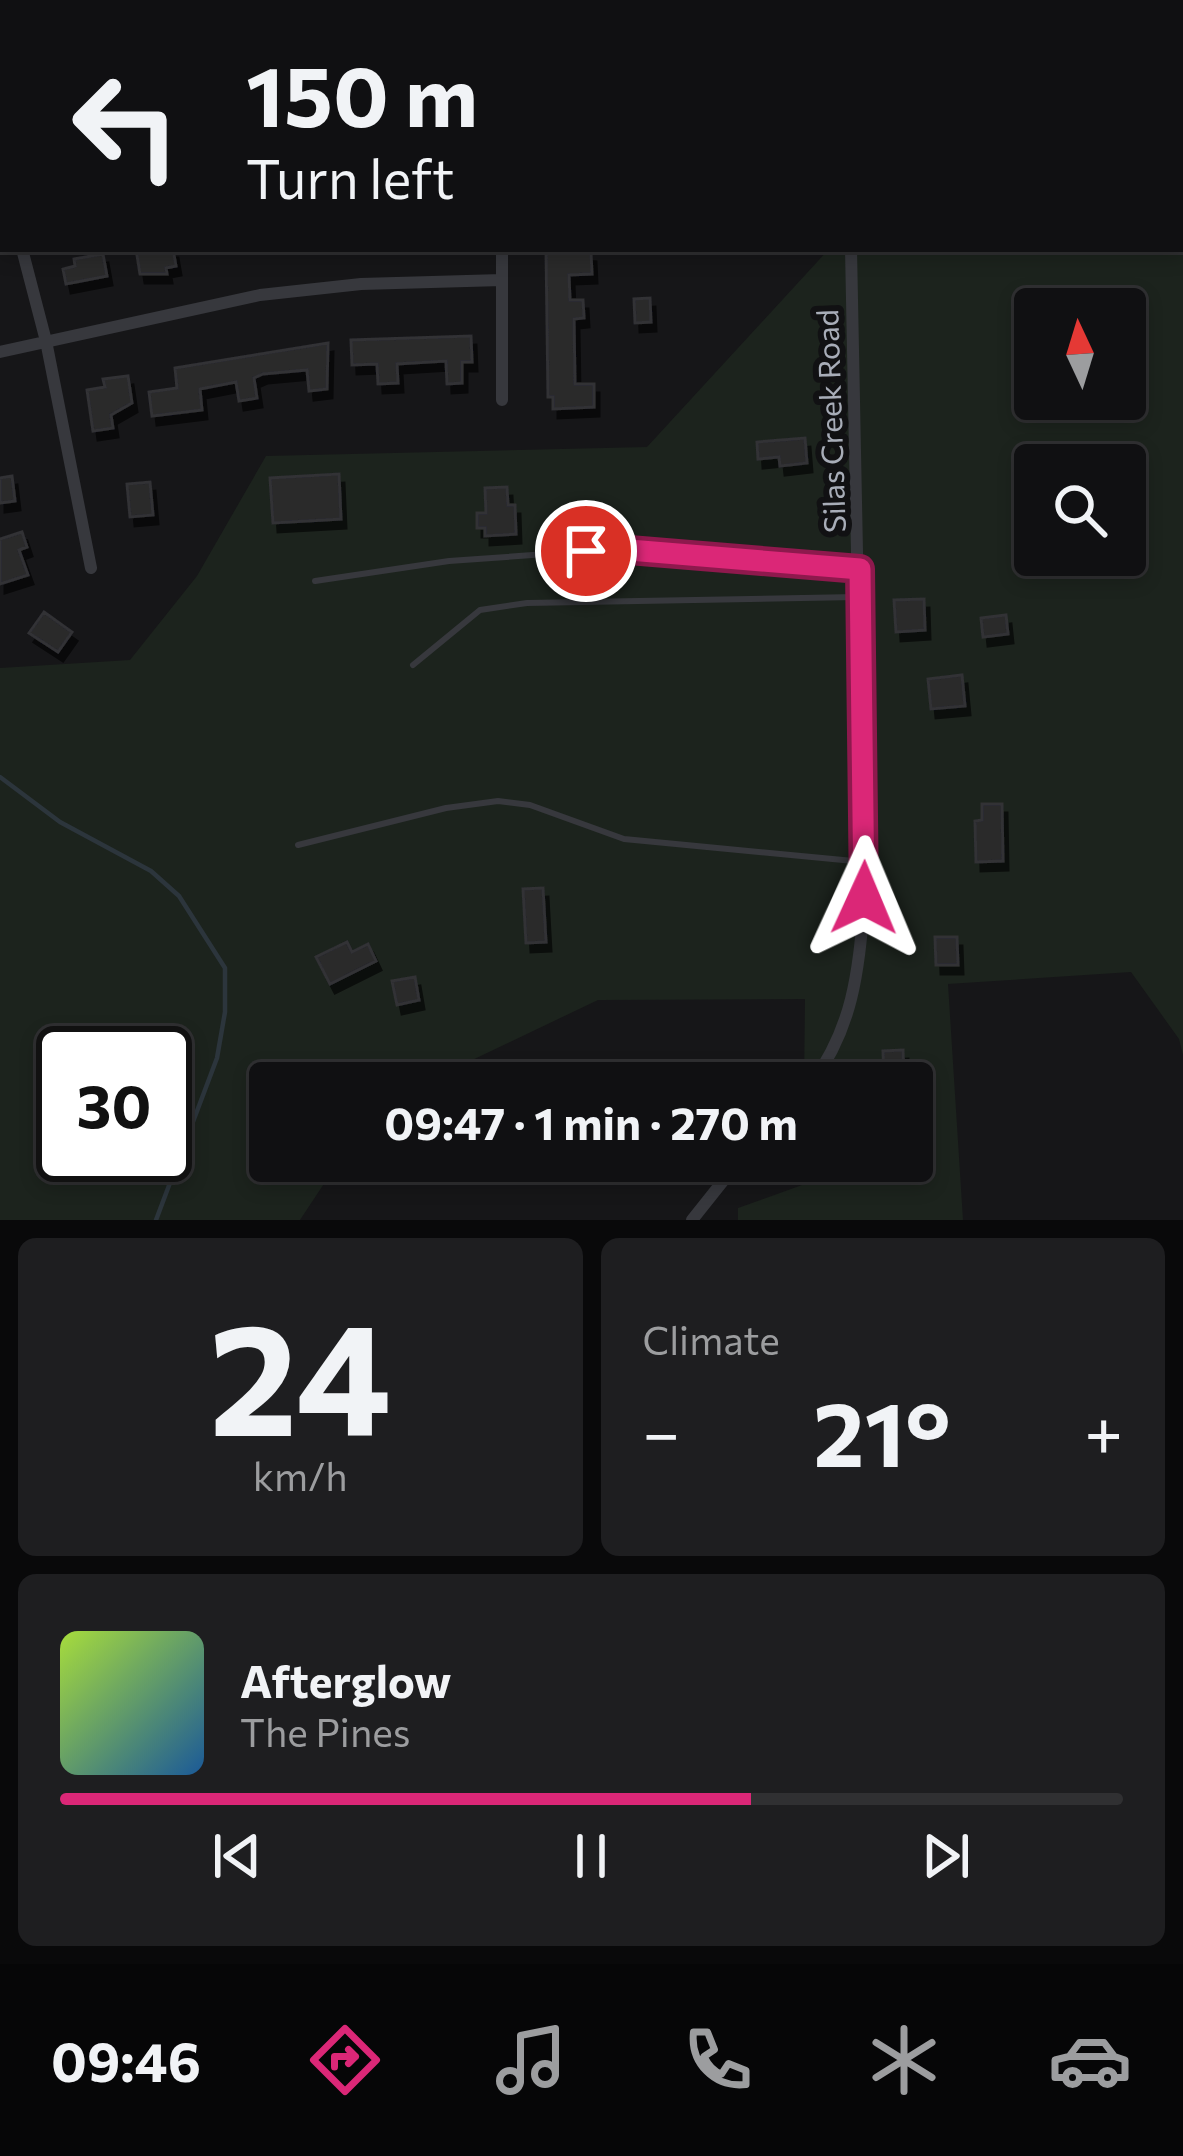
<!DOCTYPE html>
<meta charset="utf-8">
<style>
:root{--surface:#101012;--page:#1e1e20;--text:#f1f3f6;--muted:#9c9d9f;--line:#303032;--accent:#db2777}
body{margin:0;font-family:Commissioner,sans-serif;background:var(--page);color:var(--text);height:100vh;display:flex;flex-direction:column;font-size:45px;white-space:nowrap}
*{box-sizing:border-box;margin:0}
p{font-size:39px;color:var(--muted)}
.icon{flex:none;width:66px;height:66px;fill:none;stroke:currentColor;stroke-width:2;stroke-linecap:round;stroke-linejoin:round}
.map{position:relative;height:1220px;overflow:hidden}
.sheet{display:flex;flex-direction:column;gap:18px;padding:18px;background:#09090a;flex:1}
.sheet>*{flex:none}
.top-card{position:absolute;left:0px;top:0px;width:1185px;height:252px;box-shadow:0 6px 18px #0003,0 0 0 3px var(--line);background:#101012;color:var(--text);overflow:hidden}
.needle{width:78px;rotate:356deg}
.controls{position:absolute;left:1014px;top:288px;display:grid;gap:24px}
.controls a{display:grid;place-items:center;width:132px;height:132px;border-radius:12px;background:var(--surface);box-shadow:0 6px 18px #0003,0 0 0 3px var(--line);font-size:60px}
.speed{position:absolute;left:36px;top:1026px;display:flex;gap:24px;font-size:60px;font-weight:700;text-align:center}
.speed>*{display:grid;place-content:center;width:156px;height:156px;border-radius:50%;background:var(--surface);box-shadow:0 6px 18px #0003,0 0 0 3px var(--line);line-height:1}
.speed .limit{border:6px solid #111;border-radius:18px;background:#fff;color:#111}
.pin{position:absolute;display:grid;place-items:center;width:102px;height:102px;color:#fff;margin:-51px;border:6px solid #fff;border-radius:50%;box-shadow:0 3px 12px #0007}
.me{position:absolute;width:132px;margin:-66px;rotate:1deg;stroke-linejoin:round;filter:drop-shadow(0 0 9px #0008)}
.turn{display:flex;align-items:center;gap:42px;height:252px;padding:0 48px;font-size:54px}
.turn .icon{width:156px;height:156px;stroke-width:2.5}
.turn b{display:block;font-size:84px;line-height:102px}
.big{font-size:90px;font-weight:700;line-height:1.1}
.sheet .card{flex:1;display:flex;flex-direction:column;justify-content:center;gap:18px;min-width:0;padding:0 42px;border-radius:18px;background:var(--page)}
.sheet .dial{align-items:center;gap:0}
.dial b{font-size:156px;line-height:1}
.song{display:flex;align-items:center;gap:36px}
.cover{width:144px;height:144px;border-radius:18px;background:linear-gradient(135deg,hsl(80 70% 55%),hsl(210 70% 35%))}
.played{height:12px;border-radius:6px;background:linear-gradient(90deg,var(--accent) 65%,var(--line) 65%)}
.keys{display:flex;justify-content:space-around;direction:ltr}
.heat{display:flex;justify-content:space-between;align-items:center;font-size:66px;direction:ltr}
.sheet .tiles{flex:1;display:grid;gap:18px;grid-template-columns:1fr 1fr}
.card:last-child{grid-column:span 2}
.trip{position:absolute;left:249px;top:1062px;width:684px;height:120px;border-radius:12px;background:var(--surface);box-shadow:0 6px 18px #0003,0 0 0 3px var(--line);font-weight:700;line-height:120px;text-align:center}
.dock{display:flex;height:192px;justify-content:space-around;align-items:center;background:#060607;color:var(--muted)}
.dock .icon{width:84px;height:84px}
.dock .on{color:var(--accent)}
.dock b{font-size:54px;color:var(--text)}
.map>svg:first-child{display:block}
</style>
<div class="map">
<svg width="1183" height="1220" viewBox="0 0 1183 1220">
<defs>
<filter id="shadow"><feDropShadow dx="5" dy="9" stdDeviation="0" flood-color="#0009"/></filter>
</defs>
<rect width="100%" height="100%" fill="#161618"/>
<!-- green -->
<path fill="#1c231d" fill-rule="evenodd" d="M973,0H1183V113L1182,3Z
M829,249L1183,250V1055L1179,1039L1131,972L948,984L963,1220H738V1208L802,1185L803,1161H912V1083H804L805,999L598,1000L424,1083H270V1161H339L300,1220H0V668L130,660L197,576L266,456L647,447ZM1035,309H1125V399H1035ZM1035,465H1125V555H1035ZM63,1053H165V1155H63Z"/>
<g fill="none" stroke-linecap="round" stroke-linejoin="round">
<!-- stream -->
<path stroke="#2c353c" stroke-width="4.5" d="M0,777L60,822L151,871L179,896L225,968V1012L217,1058L156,1220"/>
</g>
<!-- building -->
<path fill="#29292c" stroke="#303034" stroke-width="3" filter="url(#shadow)" d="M136,249H173L176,266L166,268L167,274H140Z
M546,249L591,253L592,274L569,275L570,300H583L584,318L574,319L575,384H594V407L553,409V397H548Z
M103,254L107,276L66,284L63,269L75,266L74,259Z
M650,298L651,322L635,323L634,299Z
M471,336L472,362H462V383L447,384L446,361L397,364L398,383L378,384L377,364L352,365L351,340Z
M328,343L327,389L309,391L307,370L263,374L254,378L257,398L239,401L236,382L200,389L202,410L152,416L149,392L177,388L175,368Z
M128,376L132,403L111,415L113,428L93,431L87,390L105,387L103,379Z
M805,438L807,463L780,466L779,457L758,459L757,442Z
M339,474L341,519L273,523L270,478Z
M12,476L15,501L0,503V478Z
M150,482L153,515L130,517L127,484Z
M507,487L508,505H515L516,534L485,536V528H477V513H486L485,488Z
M22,532L27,547L19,550L28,575L0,584V539Z
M924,599L925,630L896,632L894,600Z
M44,612L72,632L58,652L29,633Z
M1006,615L1008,634L983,637L981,618Z
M962,675L965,706L931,709L928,679Z
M982,804H1002L1003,861L976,862L975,821L982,820Z
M543,888L546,942L526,943L523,889Z
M935,937H957L958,965H936Z
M347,942L352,952L368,944L376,961L330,984L316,957Z
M415,977L419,1000L397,1005L392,981Z
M903,1050L904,1083H884L883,1051Z"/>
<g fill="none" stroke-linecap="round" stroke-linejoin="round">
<!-- service -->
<path stroke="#37383d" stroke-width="6" d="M315,581L449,561L617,549L855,569
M413,665L480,610L527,603L856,597
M298,845L446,808L498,801L530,805L624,839L864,862"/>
<!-- minor -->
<path stroke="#37383d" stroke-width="12" d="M260,0L447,3
M501,0V3
M19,3L20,0
M0,163L3,162
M22,249L46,341L91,568
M502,249V400
M0,352L260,295L361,284L502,280
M812,1083C853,1026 858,974 864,906L851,249
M692,1220L739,1161"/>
<!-- tertiary -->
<path stroke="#37383d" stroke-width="16" d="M842,0V3
M1182,215H1183"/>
</g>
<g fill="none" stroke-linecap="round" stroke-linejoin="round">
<defs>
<path id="route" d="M586,551L617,549L860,569L864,898"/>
</defs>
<!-- route casing -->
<use href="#route" stroke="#8e194d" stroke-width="30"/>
<!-- route -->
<use href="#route" stroke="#db2777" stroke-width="21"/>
</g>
<g text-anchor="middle" stroke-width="12" stroke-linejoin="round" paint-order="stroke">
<!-- street labels -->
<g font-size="30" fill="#a8adb8" stroke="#111113">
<text transform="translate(832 421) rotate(-92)" y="10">Silas Creek Road</text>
</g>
</g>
</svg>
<div class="controls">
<a><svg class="needle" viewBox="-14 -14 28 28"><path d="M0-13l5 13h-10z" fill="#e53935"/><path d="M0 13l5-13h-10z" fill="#9c9d9f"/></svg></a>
<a><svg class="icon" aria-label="search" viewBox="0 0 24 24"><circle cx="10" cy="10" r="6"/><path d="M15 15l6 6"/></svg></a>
</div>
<div class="speed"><div class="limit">30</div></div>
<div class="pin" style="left:586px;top:551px;background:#d93025"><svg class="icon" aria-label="arrive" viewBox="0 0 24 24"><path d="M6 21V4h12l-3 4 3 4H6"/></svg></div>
<svg class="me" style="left:864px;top:898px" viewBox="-20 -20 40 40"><path d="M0-17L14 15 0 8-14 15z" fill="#db2777" stroke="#fff" stroke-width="4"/></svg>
<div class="trip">09:47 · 1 min · 270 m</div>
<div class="top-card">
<div class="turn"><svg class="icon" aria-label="left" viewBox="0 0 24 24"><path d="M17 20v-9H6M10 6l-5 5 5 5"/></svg><div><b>150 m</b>Turn left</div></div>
</div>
</div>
<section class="sheet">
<div class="tiles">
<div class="card dial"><b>24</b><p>km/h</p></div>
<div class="card"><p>Climate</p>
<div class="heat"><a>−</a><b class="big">21°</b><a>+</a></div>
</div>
<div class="card">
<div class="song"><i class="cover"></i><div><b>Afterglow</b><p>The Pines</p></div></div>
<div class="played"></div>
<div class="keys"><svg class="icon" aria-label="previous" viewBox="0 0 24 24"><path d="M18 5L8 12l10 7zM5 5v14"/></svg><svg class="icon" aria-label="pause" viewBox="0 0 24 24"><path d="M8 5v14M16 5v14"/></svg><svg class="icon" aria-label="next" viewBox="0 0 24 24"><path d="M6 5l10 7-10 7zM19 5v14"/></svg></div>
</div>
</div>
</section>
<nav class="dock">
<b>09:46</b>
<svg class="icon on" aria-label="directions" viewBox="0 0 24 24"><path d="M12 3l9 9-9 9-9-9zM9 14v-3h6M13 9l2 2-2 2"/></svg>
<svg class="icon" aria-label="music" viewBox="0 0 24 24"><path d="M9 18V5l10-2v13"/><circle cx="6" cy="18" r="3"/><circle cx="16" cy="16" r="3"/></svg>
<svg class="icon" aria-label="phone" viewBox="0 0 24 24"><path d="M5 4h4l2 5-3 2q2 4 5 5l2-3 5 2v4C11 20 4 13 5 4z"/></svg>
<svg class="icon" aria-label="climate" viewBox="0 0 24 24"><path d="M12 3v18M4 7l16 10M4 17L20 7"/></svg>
<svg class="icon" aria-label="car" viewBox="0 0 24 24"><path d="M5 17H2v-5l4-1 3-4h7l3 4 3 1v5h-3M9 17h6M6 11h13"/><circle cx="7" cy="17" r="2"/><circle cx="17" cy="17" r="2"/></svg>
</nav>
